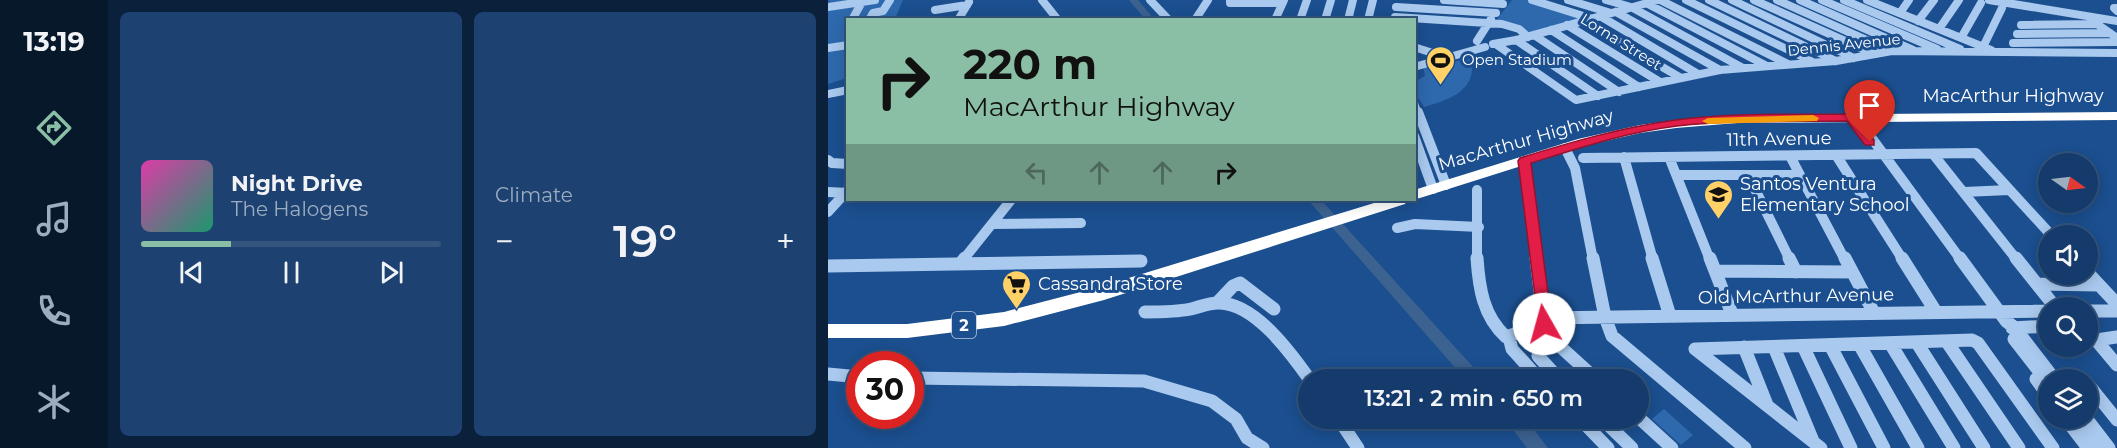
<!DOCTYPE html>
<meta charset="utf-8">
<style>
:root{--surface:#143b6b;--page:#1d4271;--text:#f1f3f6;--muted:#9dadc1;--line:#33557e;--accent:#8abfa5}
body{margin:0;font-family:Montserrat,sans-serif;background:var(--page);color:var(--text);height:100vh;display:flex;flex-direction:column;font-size:22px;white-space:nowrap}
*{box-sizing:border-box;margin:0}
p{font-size:20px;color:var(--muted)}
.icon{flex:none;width:33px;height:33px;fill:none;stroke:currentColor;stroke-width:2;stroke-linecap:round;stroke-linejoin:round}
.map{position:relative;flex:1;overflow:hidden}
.sheet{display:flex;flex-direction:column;gap:12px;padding:12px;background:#0b203b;width:720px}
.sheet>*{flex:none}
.banner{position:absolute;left:18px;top:18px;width:570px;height:183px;border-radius:0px;box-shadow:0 3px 15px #0003,0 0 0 2px var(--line);background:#8abfa5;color:#111;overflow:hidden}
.needle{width:39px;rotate:104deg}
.tools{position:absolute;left:1210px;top:153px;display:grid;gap:12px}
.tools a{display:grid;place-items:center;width:60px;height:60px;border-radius:50%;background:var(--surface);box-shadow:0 3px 15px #0003,0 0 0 2px var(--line);font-size:30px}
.speed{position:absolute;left:18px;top:351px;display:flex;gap:12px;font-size:30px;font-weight:700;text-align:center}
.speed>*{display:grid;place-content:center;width:78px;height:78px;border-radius:50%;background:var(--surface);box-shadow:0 3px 15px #0003,0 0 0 2px var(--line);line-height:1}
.speed .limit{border:9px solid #d22;background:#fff;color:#111}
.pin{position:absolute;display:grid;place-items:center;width:51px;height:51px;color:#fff;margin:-62px -26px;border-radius:50% 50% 50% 0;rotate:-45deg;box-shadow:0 0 6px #0007}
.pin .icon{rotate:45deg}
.me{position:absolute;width:66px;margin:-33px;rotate:353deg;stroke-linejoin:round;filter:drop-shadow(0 0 4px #0008)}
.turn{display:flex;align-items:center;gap:21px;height:126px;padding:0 18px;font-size:27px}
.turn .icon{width:78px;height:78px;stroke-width:2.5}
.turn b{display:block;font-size:42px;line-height:51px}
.lanes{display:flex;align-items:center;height:57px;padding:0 18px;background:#0003;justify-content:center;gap:30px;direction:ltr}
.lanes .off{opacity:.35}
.big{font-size:45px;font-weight:600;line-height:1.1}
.sheet .card{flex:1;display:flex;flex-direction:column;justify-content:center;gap:9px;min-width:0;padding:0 21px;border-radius:9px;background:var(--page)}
.song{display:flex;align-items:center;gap:18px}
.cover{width:72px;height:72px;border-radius:9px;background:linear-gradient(135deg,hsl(320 70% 55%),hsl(160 70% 35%))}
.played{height:6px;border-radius:3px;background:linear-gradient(90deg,var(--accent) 30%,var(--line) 30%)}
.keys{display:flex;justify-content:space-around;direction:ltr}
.heat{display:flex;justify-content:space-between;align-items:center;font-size:33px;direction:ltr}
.sheet .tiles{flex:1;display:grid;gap:12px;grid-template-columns:repeat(2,1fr)}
.trip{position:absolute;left:470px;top:369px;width:351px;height:60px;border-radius:30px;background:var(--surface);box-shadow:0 3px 15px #0003,0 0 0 2px var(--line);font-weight:600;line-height:60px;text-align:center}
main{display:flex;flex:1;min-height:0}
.menu{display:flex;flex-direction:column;width:108px;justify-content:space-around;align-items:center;background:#08182b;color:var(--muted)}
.menu .icon{width:42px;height:42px}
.menu .active{color:var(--accent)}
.menu b{font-size:27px;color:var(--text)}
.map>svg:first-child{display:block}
</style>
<main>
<nav class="menu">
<b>13:19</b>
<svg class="icon active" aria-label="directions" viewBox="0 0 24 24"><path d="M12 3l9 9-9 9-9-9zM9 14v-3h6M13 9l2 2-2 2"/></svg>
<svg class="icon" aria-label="music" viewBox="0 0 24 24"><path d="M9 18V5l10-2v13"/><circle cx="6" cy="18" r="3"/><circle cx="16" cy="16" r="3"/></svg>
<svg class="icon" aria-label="phone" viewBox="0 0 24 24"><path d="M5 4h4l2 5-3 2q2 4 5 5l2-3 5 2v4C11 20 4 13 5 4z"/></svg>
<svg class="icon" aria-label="climate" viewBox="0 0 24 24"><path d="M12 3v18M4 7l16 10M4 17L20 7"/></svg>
</nav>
<section class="sheet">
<div class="tiles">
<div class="card">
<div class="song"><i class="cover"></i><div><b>Night Drive</b><p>The Halogens</p></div></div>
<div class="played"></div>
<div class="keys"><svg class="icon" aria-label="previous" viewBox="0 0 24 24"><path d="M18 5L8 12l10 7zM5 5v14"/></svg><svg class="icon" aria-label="pause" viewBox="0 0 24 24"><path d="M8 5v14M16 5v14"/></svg><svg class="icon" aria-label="next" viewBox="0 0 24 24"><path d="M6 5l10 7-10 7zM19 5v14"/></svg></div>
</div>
<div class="card"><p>Climate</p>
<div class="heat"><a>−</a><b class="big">19°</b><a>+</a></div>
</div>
</div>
</section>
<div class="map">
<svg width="1289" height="448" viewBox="0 0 1289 448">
<rect width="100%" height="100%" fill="#1b4f8f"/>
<!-- green -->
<path fill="#2e69ad" d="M0,0H75L67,19L20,20L19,78L0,84Z
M684,0H699L756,18L700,33L667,22Z
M643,59C650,91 620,100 596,107L587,93L586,82L597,76L595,66Z
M836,409L865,435L853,445L824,419Z"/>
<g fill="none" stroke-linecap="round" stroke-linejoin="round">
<!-- river -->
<path fill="#3c6290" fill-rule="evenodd" d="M301,0H310L327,20H318Z
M480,200H493L657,380H638Z
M676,418H697L720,448H699Z"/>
<!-- minor-far2 -->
<path stroke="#a9c9ee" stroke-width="8" d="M214,0L230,20
M322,0L341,20
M402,0V3H450
M616,0L675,4
M704,0L765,19
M740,0L783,13
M778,0L803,7L915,68
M832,0L960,64
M858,0L983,61
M881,0L1008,61
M904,0L1026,58
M926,0L1046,54
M949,0L1063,51
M972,0L1085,50
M994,0L1109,49
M1016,0L1132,49
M1039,0L1163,50
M1161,0L1289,21
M818,3L939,66
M0,7L47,0
M568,7L668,13
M1289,8H1286L1289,11
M107,10L139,5
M788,12L892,70
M1072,13L1081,0
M772,16L870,74
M567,17L674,24L691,29L700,37
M24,20L35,0
M41,20L45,13L55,11L62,0
M130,20L141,2
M367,20L380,0
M447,20L456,0
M472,20L479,0
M497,20L503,0
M520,20L525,0
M540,20L545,0
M756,21L853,78
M1090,21L1106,0
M739,25L832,82
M1193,25L1269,24L1289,38
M1111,29L1131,0
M723,30L811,87
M1189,34L1282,33
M706,35L791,92
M1133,38L1153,3
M688,40L770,96
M649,41L663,19
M1185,43L1289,42
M665,44L688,40L830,0
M669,45L748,100L892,70L1008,61L1064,51L1289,53
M586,47L611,55
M1155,47L1174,8
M0,48L20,45
M586,67L657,47
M0,94L20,90
M586,103L590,114"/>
<!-- minor-far1 -->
<path stroke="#a9c9ee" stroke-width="10" d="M590,112L618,185
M1029,118L1133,260
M586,136L605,189
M737,148L747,168L765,260
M1105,154L1189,260
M1008,155L1075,260
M962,156L1017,260
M796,157L825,260
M841,157L882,260
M755,158L1148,153L1224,236
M0,160L4,163L20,164
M696,161L708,260
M849,175H972
M920,175L962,260
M649,190V260
M0,192L20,193
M1136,192L1181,190
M0,212L20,190
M164,224L253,223
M569,228L587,224L651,227
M135,260L183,200"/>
<!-- minor -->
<path stroke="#a9c9ee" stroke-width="13" d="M649,258C651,288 655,316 678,337L716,324
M708,258L716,324L726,341L769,380
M765,258L777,317L784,336L917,448
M824,258L842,316
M882,258L904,314
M961,258L968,272
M1017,258L1046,313
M1074,258L1108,312
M1132,258L1178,321L1187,328L1227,380
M1188,258L1228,308
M132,264L137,258
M0,266L313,261
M889,271L1024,272
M1260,273L1289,304
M1209,284L1271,285
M389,303L405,286L412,283L446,309
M1260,311H1289
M317,312C332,312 348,312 363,309C372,307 380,303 390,303C426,302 463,353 482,380
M715,318L1221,311
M1184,328L1221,326
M681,337L684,349L712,380
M1289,337L1268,340L1289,365
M1186,339L1221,384
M726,341L711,350L710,356L732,380
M1119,342L1191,448
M1062,343L1126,448
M1089,343L1156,448
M1031,344L1090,448
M1002,345L1056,448
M975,346L1023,448
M1249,346L1251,348
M916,347L939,405
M946,347L985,441
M867,349L1144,340L1150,343L1225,448
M867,349L993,448
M0,374L32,377
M82,378L316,381L384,401L408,419L419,438L435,448
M1260,384L1289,420
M1221,397L1208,379L1256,380
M810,417L844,448
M510,418L530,448
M751,418L780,448
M773,418L804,448
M1237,418L1260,448
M1248,418L1270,448
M1258,418L1281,448"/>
<!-- highway -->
<path fill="#fff" fill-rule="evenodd" d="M1289,112V120L909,123L848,128L812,133L760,145L592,198L584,200H586V190L750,139L812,125L848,120L909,115Z
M556,200H579L577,204L276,300L176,326L79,338H0V324H79L176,312L268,288Z"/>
</g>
<!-- route -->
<path fill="#e11d48" stroke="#92132f" stroke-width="1.5" d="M1022,114L1026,115L1046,140V145H1037L1019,121C963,122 905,120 849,126C799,132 751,148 703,163L724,324L722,328H711L690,161L692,158C743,142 795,127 848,120C905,112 965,115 1022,114Z"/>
<!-- slow -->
<path fill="#f59e0b" d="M985,115L991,118L989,121L880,124L874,121L880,118Z"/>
<!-- icons -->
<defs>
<symbol id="stadium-pin" viewBox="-11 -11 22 30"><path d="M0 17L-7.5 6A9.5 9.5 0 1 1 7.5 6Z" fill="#ffd166" stroke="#1b4f8f"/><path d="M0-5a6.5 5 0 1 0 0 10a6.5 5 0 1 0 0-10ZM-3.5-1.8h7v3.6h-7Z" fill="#111"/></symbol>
<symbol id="school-pin" viewBox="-11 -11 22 30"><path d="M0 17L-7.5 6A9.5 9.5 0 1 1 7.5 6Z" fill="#ffd166" stroke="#1b4f8f"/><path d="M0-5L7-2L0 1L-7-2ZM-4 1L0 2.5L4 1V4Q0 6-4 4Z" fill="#111"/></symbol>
<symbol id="supermarket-pin" viewBox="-11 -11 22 30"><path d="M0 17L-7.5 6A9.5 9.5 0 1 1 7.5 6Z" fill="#ffd166" stroke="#1b4f8f"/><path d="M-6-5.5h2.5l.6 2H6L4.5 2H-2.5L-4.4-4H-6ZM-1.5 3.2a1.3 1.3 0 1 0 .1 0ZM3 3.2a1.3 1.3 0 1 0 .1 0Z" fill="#111"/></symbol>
</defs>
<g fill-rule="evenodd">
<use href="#stadium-pin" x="596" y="44" width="33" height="45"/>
<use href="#school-pin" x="874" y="178" width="33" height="45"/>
<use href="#supermarket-pin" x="172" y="268" width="33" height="45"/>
</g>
<g text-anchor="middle" stroke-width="6" stroke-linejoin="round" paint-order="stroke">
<!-- far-street labels -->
<g font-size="15" fill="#fff" stroke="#1b4f8f">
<text transform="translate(793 42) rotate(32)" y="5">Lorna Street</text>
<text transform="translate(1016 45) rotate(-6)" y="5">Dennis Avenue</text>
</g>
<!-- far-poi labels -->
<g font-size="15" fill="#fff" stroke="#1b4f8f" text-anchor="start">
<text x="634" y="65">Open Stadium</text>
</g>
<!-- shield labels -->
<rect fill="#1b4f8f" stroke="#bbcadd" stroke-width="1.5" x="124" y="312" width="24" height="26" rx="4.5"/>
<g font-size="16" font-weight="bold" fill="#fff">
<text x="136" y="331">2</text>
</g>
<!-- street labels -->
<g font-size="18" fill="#fff" stroke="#1b4f8f">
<text x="1185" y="102">MacArthur Highway</text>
<text transform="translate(951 139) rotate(-1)" y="6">11th Avenue</text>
<text transform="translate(698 140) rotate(-16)" y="6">MacArthur Highway</text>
<text transform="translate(968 296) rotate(-1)" y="6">Old McArthur Avenue</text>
</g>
<!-- poi labels -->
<g font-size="18" fill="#fff" stroke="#1b4f8f" text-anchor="start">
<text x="912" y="190">Santos Ventura<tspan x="912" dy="21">Elementary School</tspan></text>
<text x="210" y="290">Cassandra Store</text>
</g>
</g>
</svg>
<div class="tools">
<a><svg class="needle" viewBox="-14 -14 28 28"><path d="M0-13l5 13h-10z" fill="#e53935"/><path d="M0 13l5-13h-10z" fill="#9dadc1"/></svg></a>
<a><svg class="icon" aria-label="sound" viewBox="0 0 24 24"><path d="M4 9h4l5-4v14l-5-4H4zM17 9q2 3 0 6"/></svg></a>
<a><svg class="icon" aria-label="search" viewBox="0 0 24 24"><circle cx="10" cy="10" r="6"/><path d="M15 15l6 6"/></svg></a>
<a><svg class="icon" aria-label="layers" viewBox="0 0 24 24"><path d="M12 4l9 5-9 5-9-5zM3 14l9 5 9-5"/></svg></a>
</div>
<div class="speed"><div class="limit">30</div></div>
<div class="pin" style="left:1042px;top:142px;background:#d93025"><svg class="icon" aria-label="arrive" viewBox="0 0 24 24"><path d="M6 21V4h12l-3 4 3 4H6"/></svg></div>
<svg class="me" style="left:716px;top:324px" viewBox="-20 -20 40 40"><circle r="19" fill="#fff"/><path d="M0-13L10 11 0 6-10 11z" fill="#e11d48"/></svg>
<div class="trip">13:21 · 2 min · 650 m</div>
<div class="banner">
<div class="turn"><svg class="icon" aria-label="right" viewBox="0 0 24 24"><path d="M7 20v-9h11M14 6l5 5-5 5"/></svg><div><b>220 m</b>MacArthur Highway</div></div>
<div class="lanes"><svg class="icon off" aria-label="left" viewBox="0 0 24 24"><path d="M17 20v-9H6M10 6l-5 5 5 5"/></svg><svg class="icon off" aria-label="ahead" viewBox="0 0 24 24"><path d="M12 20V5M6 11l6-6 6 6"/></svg><svg class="icon off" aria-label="ahead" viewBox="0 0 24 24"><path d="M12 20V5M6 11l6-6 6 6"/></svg><svg class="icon" aria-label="right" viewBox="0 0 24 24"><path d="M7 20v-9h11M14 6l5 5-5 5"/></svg></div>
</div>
</div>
</main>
